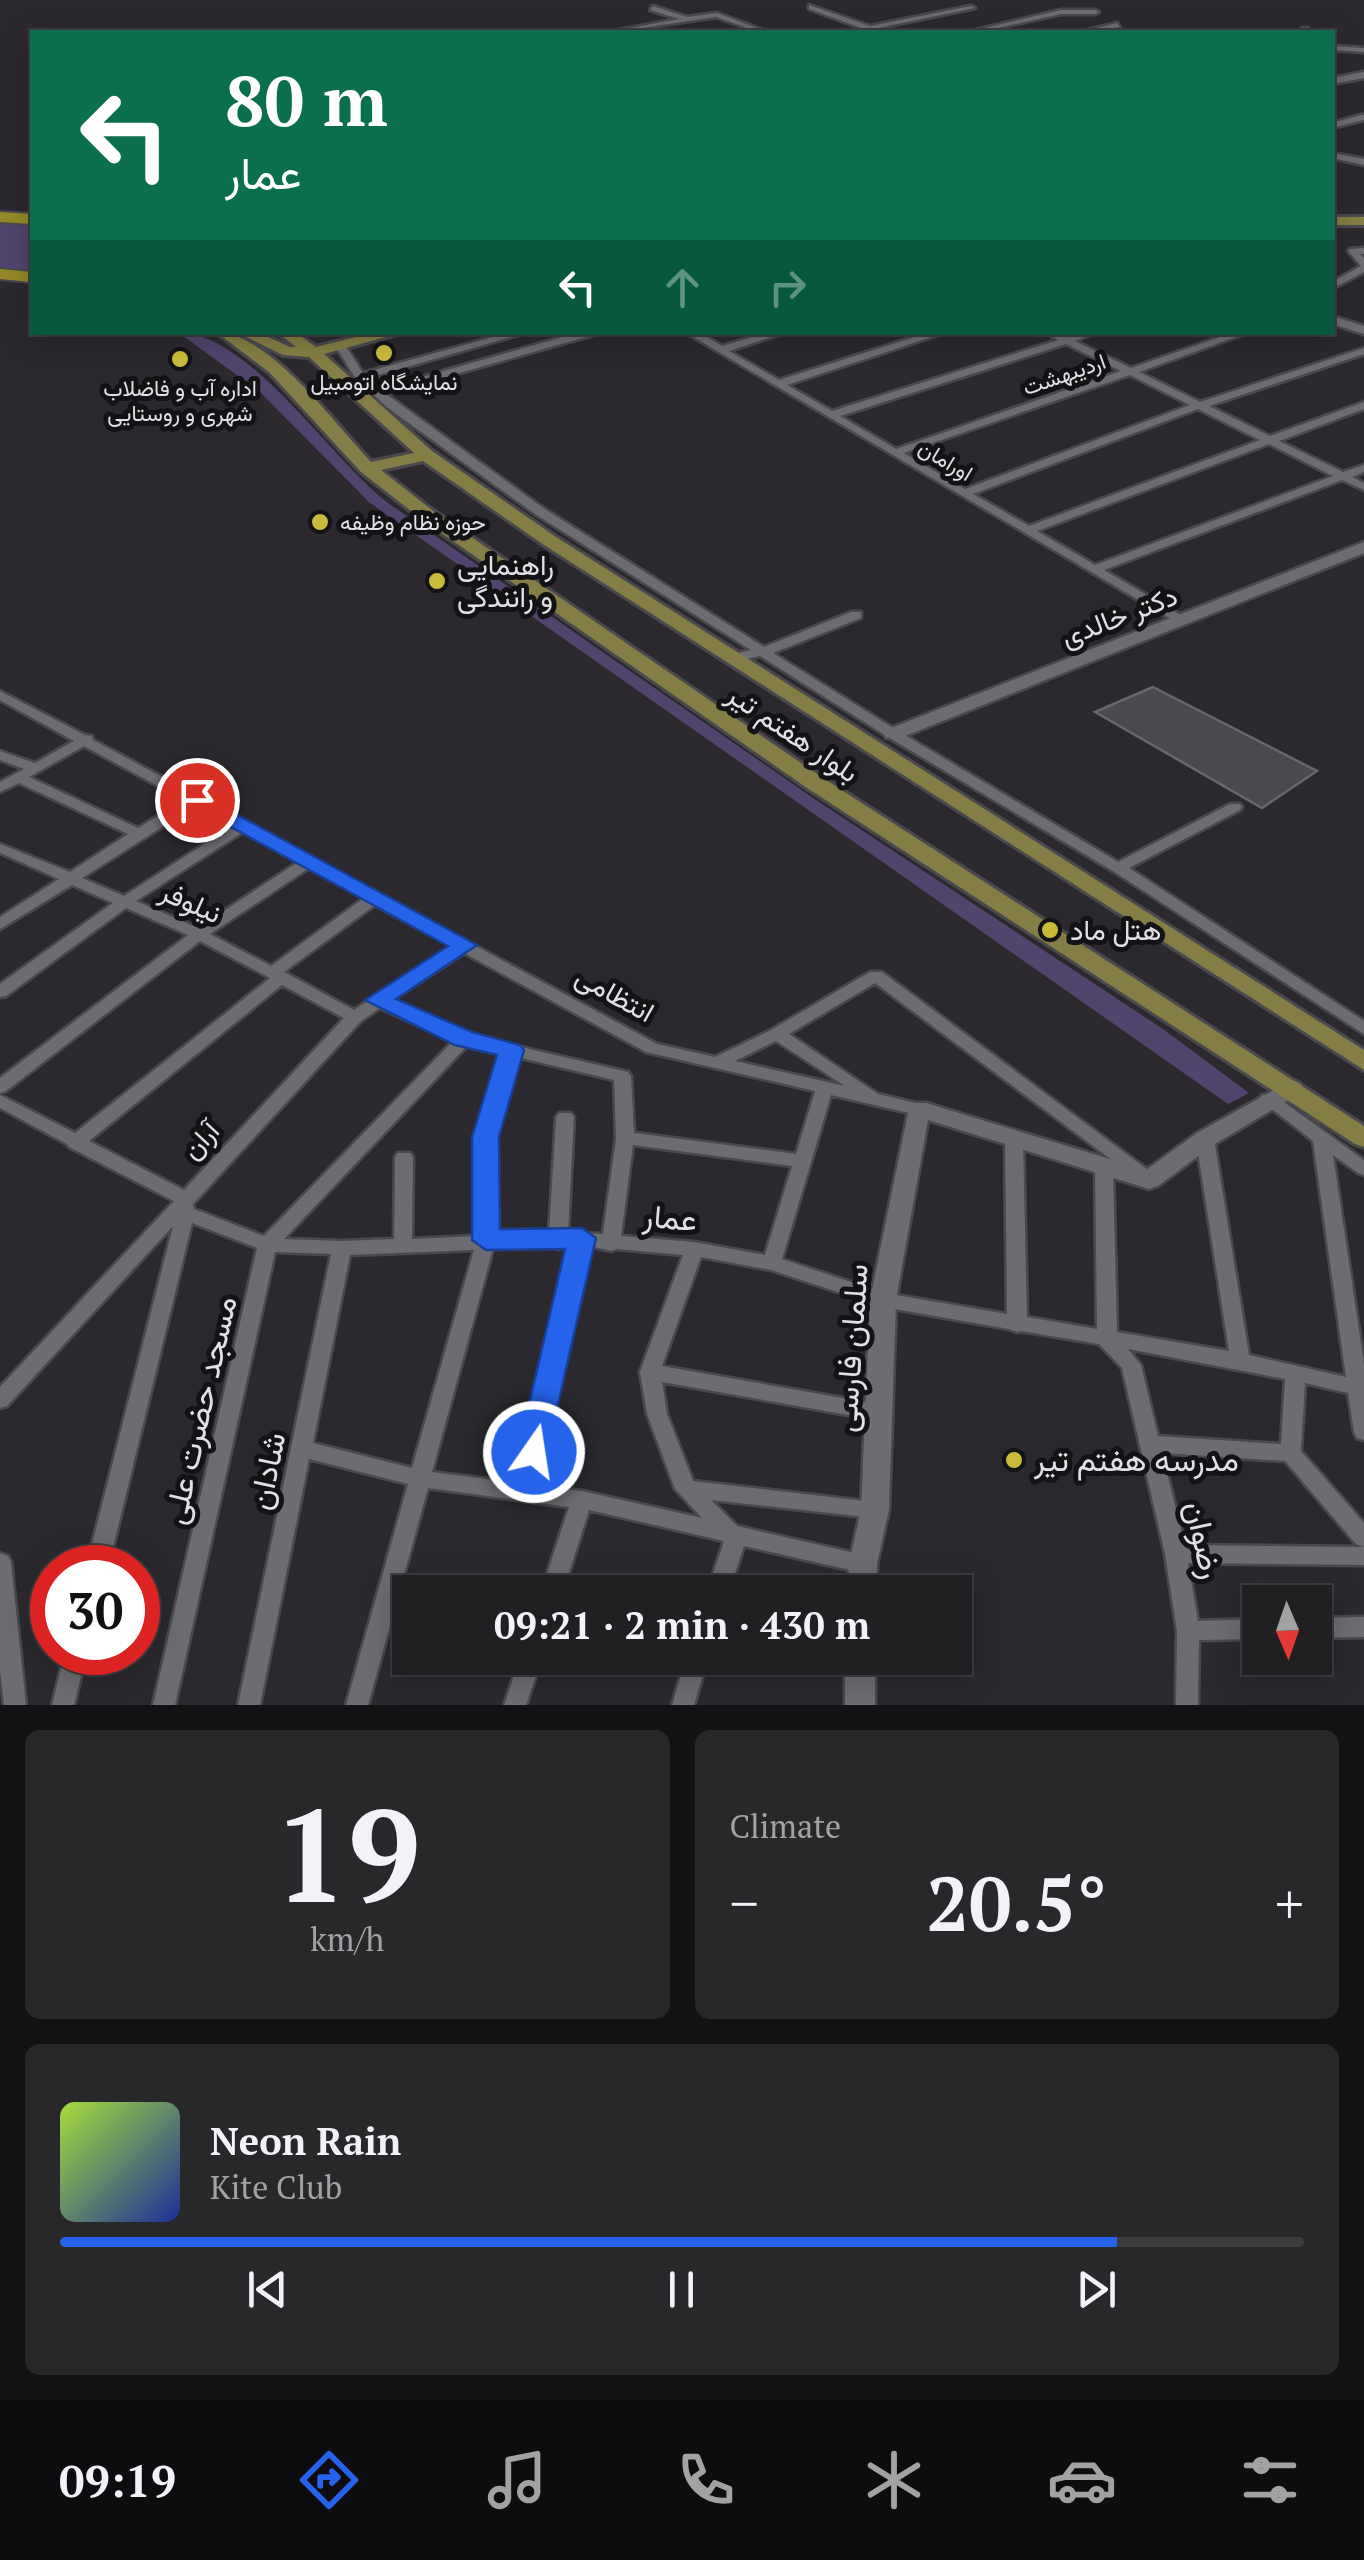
<!DOCTYPE html>
<meta charset="utf-8">
<style>
:root{--surface:#201f22;--page:#28272a;--text:#f1f3f6;--muted:#a2a2a5;--line:#3d3d40;--accent:#2563eb}
body{margin:0;font-family:"PT Serif",Vazirmatn,serif;background:var(--page);color:var(--text);height:100vh;display:flex;flex-direction:column;font-size:38px;white-space:nowrap}
*{box-sizing:border-box;margin:0}
p{font-size:32px;color:var(--muted)}
.icon{flex:none;width:55px;height:55px;fill:none;stroke:currentColor;stroke-width:2;stroke-linecap:round;stroke-linejoin:round}
.map{position:relative;height:1705px;overflow:hidden}
.drawer{display:flex;flex-direction:column;gap:25px;padding:25px;background:#121113;flex:1}
.drawer>*{flex:none}
.banner{position:absolute;left:30px;top:30px;width:1305px;height:305px;border-radius:0px;box-shadow:0 5px 25px #0003,0 0 0 2px var(--line);background:#0b6e4f;color:#fff;overflow:hidden}
.needle{width:65px;rotate:178deg}
.buttons{position:absolute;left:1242px;top:1585px;display:grid;gap:20px}
.buttons a{display:grid;place-items:center;width:90px;height:90px;border-radius:0px;background:var(--surface);box-shadow:0 5px 25px #0003,0 0 0 2px var(--line);font-size:50px}
.speed{position:absolute;left:30px;top:1545px;display:flex;gap:20px;font-size:50px;font-weight:700;text-align:center}
.speed>*{display:grid;place-content:center;width:130px;height:130px;border-radius:50%;background:var(--surface);box-shadow:0 5px 25px #0003,0 0 0 2px var(--line);line-height:1}
.speed .limit{border:15px solid #d22;background:#fff;color:#111}
.pin{position:absolute;display:grid;place-items:center;width:85px;height:85px;color:#fff;margin:-42px;border:5px solid #fff;border-radius:50%;box-shadow:0 2px 10px #0007}
.me{position:absolute;width:110px;margin:-55px;rotate:13deg;stroke-linejoin:round;filter:drop-shadow(0 0 8px #0008)}
.turn{display:flex;align-items:center;gap:35px;height:210px;padding:0 30px;font-size:45px}
.turn .icon{width:130px;height:130px;stroke-width:2.5}
.turn b{display:block;font-size:70px;line-height:85px}
.lanes{display:flex;align-items:center;height:95px;padding:0 30px;background:#0003;justify-content:center;gap:50px;direction:ltr}
.lanes .off{opacity:.35}
.big{font-size:75px;font-weight:800;line-height:1.1}
.drawer .widget{flex:1;display:flex;flex-direction:column;justify-content:center;gap:15px;min-width:0;padding:0 35px;border-radius:15px;background:var(--page)}
.drawer .dial{align-items:center;gap:0}
.dial b{font-size:130px;line-height:1}
.song{display:flex;align-items:center;gap:30px}
.cover{width:120px;height:120px;border-radius:15px;background:linear-gradient(135deg,hsl(80 70% 55%),hsl(230 70% 35%))}
.played{height:10px;border-radius:5px;background:linear-gradient(90deg,var(--accent) 85%,var(--line) 85%)}
.keys{display:flex;justify-content:space-around;direction:ltr}
.heat{display:flex;justify-content:space-between;align-items:center;font-size:55px;direction:ltr}
.drawer .tiles{flex:1;display:grid;gap:25px;grid-template-columns:1fr 1fr}
.widget:last-child{grid-column:span 2}
.trip{position:absolute;left:392px;top:1575px;width:580px;height:100px;border-radius:0px;background:var(--surface);box-shadow:0 5px 25px #0003,0 0 0 2px var(--line);font-weight:800;line-height:100px;text-align:center}
.menu{display:flex;height:160px;justify-content:space-around;align-items:center;background:#0d0c0e;color:var(--muted)}
.menu .icon{width:70px;height:70px}
.menu .current{color:var(--accent)}
.menu b{font-size:45px;color:var(--text)}
.map>svg:first-child{display:block}
</style>
<div class="map">
<svg width="1364" height="1705" viewBox="0 0 1364 1705">
<rect width="100%" height="100%" fill="#2b292e"/>
<!-- green -->
<path fill="#51446f" d="M0,220L32,224V273L0,269Z
M179,333C249,332 332,461 388,503L813,798L1163,1029L1249,1093L1228,1104L370,503L260,392Z"/>
<!-- building -->
<path fill="#4a494e" stroke="#68676c" stroke-width="2.5" d="M1153,687L1317,771L1262,808L1095,712Z"/>
<g fill="none" stroke-linecap="round" stroke-linejoin="round">
<defs>
<path id="street" d="M809,5L870,26L971,6L975,8L859,32H847L861,28L809,9Z
M653,6L687,17L717,13L768,32H758L716,17L616,32L619,30L679,19L650,10Z
M1061,10H1095L1099,12L1095,14H1061L979,32H967Z
M1117,23L1120,27L1091,32H1079Z
M1302,28H1308L1309,32H1302Z
M1332,46L1364,48V52L1332,50Z
M1361,115H1364V120L1332,128V123Z
M1332,153L1364,159V165L1332,158Z
M1364,248V254H1360L1364,258V272L1332,289V282L1361,266L1348,251L1350,249Z
M511,332H529L368,378L380,389L580,332H594L593,335L386,394L543,508L764,647L851,612H861V618L773,653L898,731L1118,862L1230,804H1240L1242,807L1240,810L1129,868L1364,1021V1034L1113,871L888,737L760,656L734,662L729,661L727,658L729,655L751,650L535,514L388,408L356,379L336,347L345,345L363,373Z
M685,332H698L722,346L769,332H787L729,351L779,380L930,332H947L787,385L832,411L1058,340L1045,332H1059L1067,337L1080,332H1097L1075,341L1131,368L1234,332H1250L1139,372L1200,402L1364,348V354L1209,406L1270,436L1364,402V409L1279,441L1343,472L1364,465V472L1352,477L1364,483V490L1342,480L1104,570L1186,618L1187,621L1181,625ZM1066,344L1121,371L896,449L840,416ZM1130,375L1190,405L965,489L904,453ZM1198,409L1260,440L1029,526L973,494ZM1269,444L1333,476L1095,565L1037,531Z
M0,691L85,735L92,736L93,740L196,795L202,796L204,799L657,1044L715,1057L771,1030L870,972H882L1148,1170L1151,1174L1148,1178H1136L875,983L789,1034L878,1094L924,1105L927,1109L924,1113L918,1115L831,1095L782,1259L884,1293L1007,1314L1005,1140L1008,1136H1020L1023,1140L1027,1317L1097,1329L1095,1166L1098,1162H1110L1113,1166L1117,1332L1229,1351L1196,1139L1199,1135H1211L1214,1139L1249,1355L1346,1377L1313,1141L1259,1099L1262,1095H1274L1364,1160V1175L1358,1173L1333,1155L1364,1364V1440L1357,1438L1354,1432L1348,1393L1305,1383L1301,1451L1364,1523V1565L1188,1563L1198,1621L1260,1619V1639L1199,1640L1198,1705H1176L1177,1631L1165,1554L1122,1368L1099,1344L1021,1331L1017,1332L1009,1329L883,1307L771,1270L701,1257L662,1366L882,1405L889,1407L892,1413L889,1419L882,1421L662,1382L667,1414L693,1481L882,1503L886,1509L882,1515L875,1518L711,1500L737,1526L863,1555L871,1558L874,1564L871,1570L863,1573L744,1546L729,1592H707L724,1541L589,1510L563,1592H541L569,1507L428,1488L368,1705H346L408,1484L309,1459L260,1705H238L331,1254L275,1252L175,1705H153L257,1248L192,1223L108,1568H86L173,1226L7,1406L0,1408V1387L174,1201L69,1147L67,1144L0,1108V1095L75,1133L270,978L200,941L6,1091L0,1093V1078L188,935L126,908L6,996L0,997V984L113,903L72,885L0,929V917L59,879L0,853V844L70,872L128,834L19,783L0,792V782L24,769L0,760V751L35,763L74,741L0,700ZM84,746L184,800L138,828L29,777ZM195,806L232,826L124,896L82,878ZM243,832L298,862L198,928L136,901ZM309,868L364,898L271,966L210,934ZM375,905L452,946L354,1010L284,972ZM464,953L646,1052L815,1091L796,1154L634,1133L631,1076L628,1072L469,1035L391,1001ZM282,985L344,1018L184,1190L89,1141ZM380,1008L453,1041L264,1236L194,1209L193,1204L361,1021ZM776,1041L845,1086L735,1061ZM468,1045L502,1053L476,1137L477,1236L412,1239L413,1157L410,1153H398L395,1157L394,1239L342,1241L284,1239ZM517,1057L614,1080L616,1138L603,1234L568,1233L574,1117L571,1113H559L556,1117L549,1233L495,1235L494,1137ZM633,1145L792,1166L765,1255L694,1242L621,1236ZM565,1246H571L517,1483L432,1472L493,1249L552,1247L558,1249ZM590,1246L611,1251L617,1249L683,1255L640,1372L647,1414L675,1489L702,1518L582,1491L537,1486ZM474,1250L412,1468L313,1443L350,1255ZM1128,1349L1285,1379L1281,1444L1158,1436L1141,1365ZM1162,1453L1285,1461L1356,1544L1364,1547L1185,1545Z
M0,1553L8,1556L11,1562L26,1705H4L0,1670Z
M1364,1617V1637L1315,1638V1618Z
M65,1652H87L74,1705H52Z
M520,1658H542L526,1705H504Z
M686,1658H708L694,1705H672Z
M848,1658H871L868,1665L860,1668L851,1665Z"/>
<path id="secondary" d="M1364,72V78L1332,84V78Z
M1332,316L1364,326V334L1332,324Z
M1364,542V553L900,738H886L884,734L886,730Z
M1292,1080L1300,1083L1303,1088L1300,1093L1213,1145L1158,1186L1149,1189L928,1120L896,1300L889,1509L877,1564V1592H848L849,1564L861,1509L870,1300L910,1103H926L1146,1170L1197,1133Z
M845,1658H875V1705H845Z"/>
<path id="primary" d="M1332,217H1364V225H1332Z
M216,332C268,332 336,425 371,462L414,453L309,357L283,355L236,332H257L290,347H296L277,332H295L316,347L376,332H404L324,354L432,451L556,537L1364,1050V1070L544,545L423,461L381,470L432,510L823,778L1364,1126V1147L1355,1144L807,788L420,518L361,472L269,372Z"/>
<path id="highway" d="M0,212L32,214V224L0,222Z
M0,269L32,272V282L0,279Z"/>
</defs>
<!-- street casing -->
<use href="#street" stroke="#49484c" stroke-width="5"/>
<!-- secondary casing -->
<use href="#secondary" stroke="#49484c" stroke-width="5"/>
<!-- primary casing -->
<use href="#primary" stroke="#49484c" stroke-width="6"/>
<!-- highway casing -->
<use href="#highway" stroke="#49484c" stroke-width="4"/>
<!-- street -->
<use href="#street" fill="#6d6c71" fill-rule="evenodd"/>
<!-- secondary -->
<use href="#secondary" fill="#6d6c71" fill-rule="evenodd"/>
<!-- primary -->
<use href="#primary" fill="#847d45" fill-rule="evenodd"/>
<!-- highway -->
<use href="#highway" fill="#948827" fill-rule="evenodd"/>
</g>
<!-- route -->
<path fill="#2563eb" stroke="#184099" stroke-width="2.5" d="M197,793L477,945L396,999L472,1032L520,1045L524,1050L499,1137L500,1229L582,1228L596,1238L545,1461L534,1465L523,1461L518,1452L565,1249L486,1250L472,1240V1137L497,1055L455,1045L365,1000L448,946L189,804V795Z"/>
<!-- markers -->
<g fill="#caba3a" stroke="#131214" stroke-width="4">
<circle cx="384" cy="353" r="10"/>
<circle cx="180" cy="359" r="10"/>
<circle cx="320" cy="522" r="10"/>
<circle cx="437" cy="581" r="10"/>
<circle cx="1050" cy="930" r="10"/>
<circle cx="1014" cy="1460" r="10"/>
</g>
<g text-anchor="middle" stroke-width="10" stroke-linejoin="round" paint-order="stroke">
<!-- far-street labels -->
<g font-size="22" fill="#e1e0e4" stroke="#131214">
<text transform="translate(1064 374) rotate(-19)" y="8">اردیبهشت</text>
<text transform="translate(946 460) rotate(31)" y="8">اورامان</text>
</g>
<!-- far-poi labels -->
<g font-size="22" fill="#e1e0e4" stroke="#131214">
<text x="384" y="390">نمایشگاه اتومبیل</text>
<text x="180" y="396">اداره آب و فاضلاب<tspan x="180" dy="25">شهری و روستایی</tspan></text>
<text x="340" y="530" text-anchor="start">حوزه نظام وظیفه</text>
</g>
<!-- poi labels -->
<g font-size="28" fill="#e1e0e4" stroke="#131214" text-anchor="start">
<text x="457" y="575">راهنمایی<tspan x="457" dy="32">و رانندگی</tspan></text>
<text x="1070" y="940">هتل ماد</text>
</g>
<!-- street labels -->
<g font-size="28" fill="#e1e0e4" stroke="#131214">
<text transform="translate(1119 616) rotate(-21)" y="10">دکتر خالدی</text>
<text transform="translate(793 733) rotate(34)" y="10">بلوار هفتم تیر</text>
<text transform="translate(191 902) rotate(24)" y="10">نیلوفر</text>
<text transform="translate(615 994) rotate(29)" y="10">انتظامی</text>
<text transform="translate(200 1140) rotate(-47)" y="10">آران</text>
</g>
<!-- near-street labels -->
<g font-size="32" fill="#e1e0e4" stroke="#131214">
<text transform="translate(670 1218) rotate(5)" y="11">عمار</text>
<text transform="translate(851 1348) rotate(-86)" y="11">سلمان فارسی</text>
<text transform="translate(200 1410) rotate(-77)" y="11">مسجد حضرت علی</text>
<text transform="translate(267 1471) rotate(-78)" y="11">شادان</text>
<text transform="translate(1204 1540) rotate(78)" y="11">رضوان</text>
</g>
<!-- near-poi labels -->
<g font-size="32" fill="#e1e0e4" stroke="#131214" text-anchor="start">
<text x="1034" y="1471">مدرسه هفتم تیر</text>
</g>
</g>
</svg>
<div class="buttons">
<a><svg class="needle" viewBox="-14 -14 28 28"><path d="M0-13l5 13h-10z" fill="#e53935"/><path d="M0 13l5-13h-10z" fill="#a2a2a5"/></svg></a>
</div>
<div class="speed"><div class="limit">30</div></div>
<div class="pin" style="left:197px;top:800px;background:#d93025"><svg class="icon" aria-label="arrive" viewBox="0 0 24 24"><path d="M6 21V4h12l-3 4 3 4H6"/></svg></div>
<svg class="me" style="left:534px;top:1452px" viewBox="-20 -20 40 40"><circle r="17" fill="#2563eb" stroke="#fff" stroke-width="3"/><path d="M0-11L8 9 0 5-8 9z" fill="#fff"/></svg>
<div class="trip">09:21 · 2 min · 430 m</div>
<div class="banner">
<div class="turn"><svg class="icon" aria-label="left" viewBox="0 0 24 24"><path d="M17 20v-9H6M10 6l-5 5 5 5"/></svg><div><b>80 m</b>عمار</div></div>
<div class="lanes"><svg class="icon" aria-label="left" viewBox="0 0 24 24"><path d="M17 20v-9H6M10 6l-5 5 5 5"/></svg><svg class="icon off" aria-label="ahead" viewBox="0 0 24 24"><path d="M12 20V5M6 11l6-6 6 6"/></svg><svg class="icon off" aria-label="right" viewBox="0 0 24 24"><path d="M7 20v-9h11M14 6l5 5-5 5"/></svg></div>
</div>
</div>
<section class="drawer">
<div class="tiles">
<div class="widget dial"><b>19</b><p>km/h</p></div>
<div class="widget"><p>Climate</p>
<div class="heat"><a>−</a><b class="big">20.5°</b><a>+</a></div>
</div>
<div class="widget">
<div class="song"><i class="cover"></i><div><b>Neon Rain</b><p>Kite Club</p></div></div>
<div class="played"></div>
<div class="keys"><svg class="icon" aria-label="previous" viewBox="0 0 24 24"><path d="M18 5L8 12l10 7zM5 5v14"/></svg><svg class="icon" aria-label="pause" viewBox="0 0 24 24"><path d="M8 5v14M16 5v14"/></svg><svg class="icon" aria-label="next" viewBox="0 0 24 24"><path d="M6 5l10 7-10 7zM19 5v14"/></svg></div>
</div>
</div>
</section>
<nav class="menu">
<b>09:19</b>
<svg class="icon current" aria-label="directions" viewBox="0 0 24 24"><path d="M12 3l9 9-9 9-9-9zM9 14v-3h6M13 9l2 2-2 2"/></svg>
<svg class="icon" aria-label="music" viewBox="0 0 24 24"><path d="M9 18V5l10-2v13"/><circle cx="6" cy="18" r="3"/><circle cx="16" cy="16" r="3"/></svg>
<svg class="icon" aria-label="phone" viewBox="0 0 24 24"><path d="M5 4h4l2 5-3 2q2 4 5 5l2-3 5 2v4C11 20 4 13 5 4z"/></svg>
<svg class="icon" aria-label="climate" viewBox="0 0 24 24"><path d="M12 3v18M4 7l16 10M4 17L20 7"/></svg>
<svg class="icon" aria-label="car" viewBox="0 0 24 24"><path d="M5 17H2v-5l4-1 3-4h7l3 4 3 1v5h-3M9 17h6M6 11h13"/><circle cx="7" cy="17" r="2"/><circle cx="17" cy="17" r="2"/></svg>
<svg class="icon" aria-label="filters" viewBox="0 0 24 24"><path d="M4 7h16M4 17h16"/><circle cx="9" cy="7" r="2"/><circle cx="15" cy="17" r="2"/></svg>
</nav>
